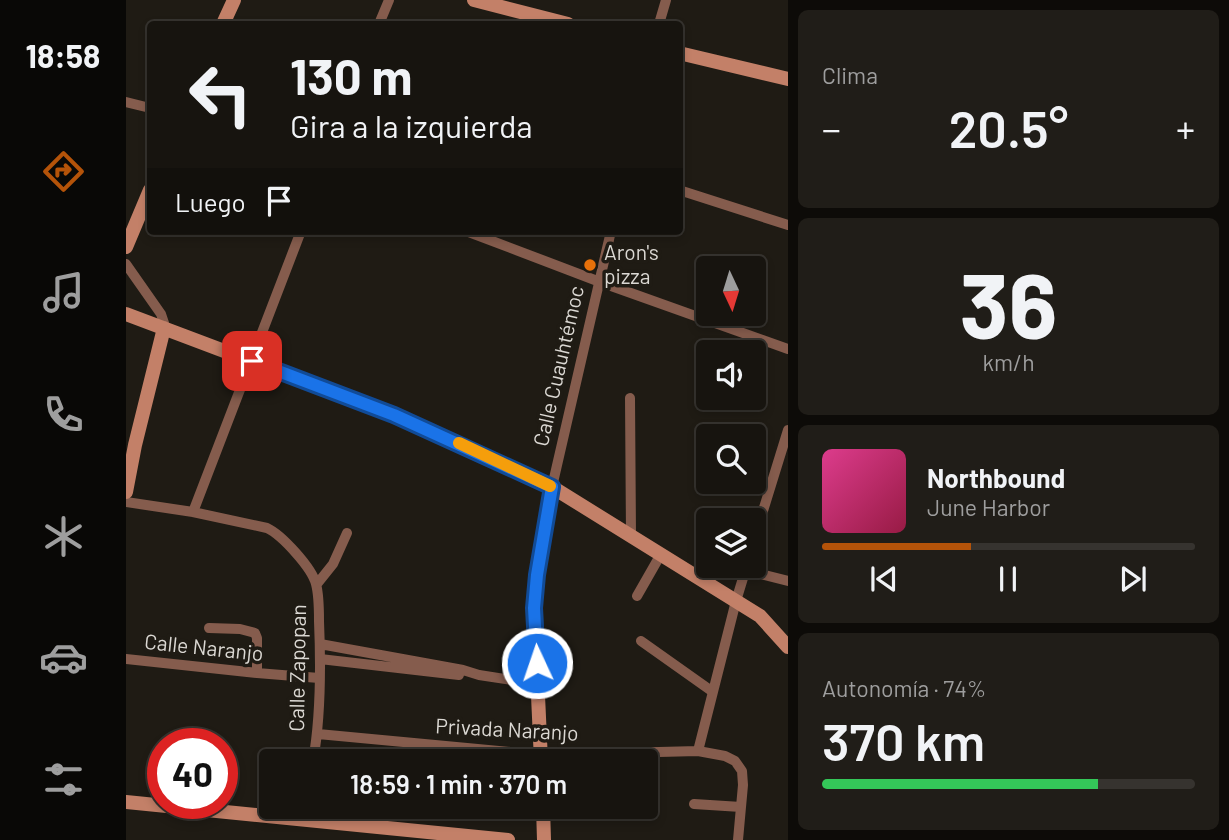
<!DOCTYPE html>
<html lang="es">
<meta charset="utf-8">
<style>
:root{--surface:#17140f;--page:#201d18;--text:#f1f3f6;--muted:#9e9e9e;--line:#36332f;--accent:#b45309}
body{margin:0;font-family:Barlow,sans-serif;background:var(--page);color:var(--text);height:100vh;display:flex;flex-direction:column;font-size:26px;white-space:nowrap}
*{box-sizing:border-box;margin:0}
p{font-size:23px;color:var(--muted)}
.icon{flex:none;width:38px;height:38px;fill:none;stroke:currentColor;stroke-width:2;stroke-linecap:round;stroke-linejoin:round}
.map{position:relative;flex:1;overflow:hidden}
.side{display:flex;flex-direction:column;gap:10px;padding:10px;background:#0d0b08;width:441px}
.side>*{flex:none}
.top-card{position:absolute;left:21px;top:21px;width:536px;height:214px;border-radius:7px;box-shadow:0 4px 10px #0003,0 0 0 2px var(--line);background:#17140f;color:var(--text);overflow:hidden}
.needle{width:46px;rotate:176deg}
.tools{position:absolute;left:570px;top:256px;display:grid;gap:14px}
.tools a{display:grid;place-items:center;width:70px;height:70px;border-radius:7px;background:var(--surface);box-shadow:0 4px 10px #0003,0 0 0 2px var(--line);font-size:35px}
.speed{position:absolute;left:21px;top:728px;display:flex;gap:14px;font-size:35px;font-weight:700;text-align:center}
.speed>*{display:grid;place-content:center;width:91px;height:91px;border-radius:50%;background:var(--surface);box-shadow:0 4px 10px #0003,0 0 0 2px var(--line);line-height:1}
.speed .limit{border:10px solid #d22;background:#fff;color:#111}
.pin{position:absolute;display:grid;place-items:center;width:60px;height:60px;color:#fff;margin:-30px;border-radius:14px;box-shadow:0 4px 10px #0006}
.me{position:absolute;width:77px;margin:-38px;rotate:357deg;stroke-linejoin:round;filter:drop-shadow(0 0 5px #0008)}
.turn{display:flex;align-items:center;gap:24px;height:147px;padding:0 28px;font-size:32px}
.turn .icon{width:91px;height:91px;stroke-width:2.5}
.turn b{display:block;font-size:49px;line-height:60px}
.then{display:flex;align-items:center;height:66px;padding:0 28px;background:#0003;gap:14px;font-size:26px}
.big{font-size:52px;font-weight:600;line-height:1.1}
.side .widget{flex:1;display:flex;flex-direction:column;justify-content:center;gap:10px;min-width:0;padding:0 24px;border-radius:10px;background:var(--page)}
.side .dial{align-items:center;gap:0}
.dial b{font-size:91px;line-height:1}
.song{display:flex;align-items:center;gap:21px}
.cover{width:84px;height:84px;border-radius:10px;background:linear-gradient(135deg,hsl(330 70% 55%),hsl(340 70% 35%))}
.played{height:7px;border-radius:4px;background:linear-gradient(90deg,var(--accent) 40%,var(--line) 40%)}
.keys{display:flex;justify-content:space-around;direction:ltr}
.heat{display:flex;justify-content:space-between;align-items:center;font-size:38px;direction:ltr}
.charge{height:10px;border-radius:5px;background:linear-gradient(90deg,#34c759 74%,var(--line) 0)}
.trip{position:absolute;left:133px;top:749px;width:399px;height:70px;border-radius:7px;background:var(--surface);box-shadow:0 4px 10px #0003,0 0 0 2px var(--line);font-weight:600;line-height:70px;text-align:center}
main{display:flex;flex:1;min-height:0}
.tabs{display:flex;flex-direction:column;width:126px;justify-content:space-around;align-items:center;background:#090806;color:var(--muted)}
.tabs .icon{width:49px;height:49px}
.tabs .selected{color:var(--accent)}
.tabs b{font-size:32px;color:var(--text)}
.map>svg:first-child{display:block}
</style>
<main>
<nav class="tabs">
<b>18:58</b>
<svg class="icon selected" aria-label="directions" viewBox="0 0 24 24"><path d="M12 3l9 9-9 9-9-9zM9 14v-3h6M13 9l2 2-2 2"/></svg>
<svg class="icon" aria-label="music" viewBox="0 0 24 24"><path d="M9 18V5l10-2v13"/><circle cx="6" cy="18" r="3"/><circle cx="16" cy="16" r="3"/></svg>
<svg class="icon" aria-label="phone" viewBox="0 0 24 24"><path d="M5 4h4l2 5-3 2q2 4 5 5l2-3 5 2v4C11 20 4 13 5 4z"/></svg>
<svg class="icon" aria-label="climate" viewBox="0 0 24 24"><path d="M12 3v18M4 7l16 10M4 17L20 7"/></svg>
<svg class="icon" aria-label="car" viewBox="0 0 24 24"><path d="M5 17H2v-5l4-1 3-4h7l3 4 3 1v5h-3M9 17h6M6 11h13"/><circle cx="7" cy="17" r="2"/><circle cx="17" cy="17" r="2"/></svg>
<svg class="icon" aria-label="filters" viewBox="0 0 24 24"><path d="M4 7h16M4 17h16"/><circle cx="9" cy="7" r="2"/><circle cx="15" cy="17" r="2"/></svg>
</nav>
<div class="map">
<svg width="662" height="840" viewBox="0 0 662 840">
<rect width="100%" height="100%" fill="#1f1b14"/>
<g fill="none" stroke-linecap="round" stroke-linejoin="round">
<!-- street -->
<path stroke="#855c4d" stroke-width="10" d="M253,24L263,0
M533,24L540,0
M0,102L24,108
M553,190L662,225
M340,231L474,282L662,349
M0,264L35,314L38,323V328
M504,398L505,536
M426,487L485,231
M0,502L67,512L141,528C156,535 186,568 190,584C193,595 193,609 193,621C195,668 195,716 187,761
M67,512L175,231
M628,540L662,430
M619,570L662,581
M191,584L207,564L221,533
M511,596L535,554
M83,628L114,629L129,633L131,638V673
M515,641L587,692
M194,644L337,670L353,675L412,684
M0,659L131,673L193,678
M194,659L333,675
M192,734L415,755L572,751L599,756L609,761L616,771L617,785L612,840
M572,751L610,601L621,565
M568,804L615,807"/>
<!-- secondary -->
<path stroke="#c38068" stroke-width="14" d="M348,0L442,24
M97,24L108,0
M553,53L662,79
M0,247L24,190
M0,314L268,415L426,487L634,616L662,647
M0,492L9,445L38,328
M415,761L408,608L411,575L426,487
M0,802L382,840
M417,807L418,840"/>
</g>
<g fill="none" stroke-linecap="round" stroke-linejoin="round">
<defs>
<path id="route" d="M126,361L268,415L426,487L411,575L408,608L411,663"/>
</defs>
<!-- route casing -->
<use href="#route" stroke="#114b97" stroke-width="18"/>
<!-- route -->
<use href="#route" stroke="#1a73e8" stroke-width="12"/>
<!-- slow -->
<path stroke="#f59e0b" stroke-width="12" d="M333,443L424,486"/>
</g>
<!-- markers -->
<circle fill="#e8710a" stroke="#1f1b14" stroke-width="2.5" cx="464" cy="265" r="7"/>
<g text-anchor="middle" stroke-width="7" stroke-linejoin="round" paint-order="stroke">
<!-- poi labels -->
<g font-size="21" fill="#dbd8d3" stroke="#1f1b14" text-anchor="start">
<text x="478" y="260">Aron's<tspan x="478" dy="24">pizza</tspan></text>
</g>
<!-- street labels -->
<g font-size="21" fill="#dbd8d3" stroke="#1f1b14">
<text transform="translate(433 366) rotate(-77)" y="7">Calle Cuauhtémoc</text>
<text transform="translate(78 648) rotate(6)" y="7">Calle Naranjo</text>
<text transform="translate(172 668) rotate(-89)" y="7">Calle Zapopan</text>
<text transform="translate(381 730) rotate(3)" y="7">Privada Naranjo</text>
</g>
</g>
</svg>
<div class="tools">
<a><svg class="needle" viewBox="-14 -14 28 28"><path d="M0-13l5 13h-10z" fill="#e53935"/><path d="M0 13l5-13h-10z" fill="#9e9e9e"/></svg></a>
<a><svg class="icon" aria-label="sound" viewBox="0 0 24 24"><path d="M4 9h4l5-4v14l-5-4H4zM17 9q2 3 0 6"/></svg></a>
<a><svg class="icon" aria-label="search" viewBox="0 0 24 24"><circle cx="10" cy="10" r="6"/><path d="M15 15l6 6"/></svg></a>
<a><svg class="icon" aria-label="layers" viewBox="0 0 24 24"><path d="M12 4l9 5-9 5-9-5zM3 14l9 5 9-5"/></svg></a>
</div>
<div class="speed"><div class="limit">40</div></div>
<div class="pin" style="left:126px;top:361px;background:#d93025"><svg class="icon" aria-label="arrive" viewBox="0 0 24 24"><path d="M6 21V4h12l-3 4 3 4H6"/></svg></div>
<svg class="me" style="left:411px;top:663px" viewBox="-20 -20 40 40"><circle r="17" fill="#1a73e8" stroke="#fff" stroke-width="3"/><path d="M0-11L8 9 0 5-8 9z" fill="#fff"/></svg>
<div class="trip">18:59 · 1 min · 370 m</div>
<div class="top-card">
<div class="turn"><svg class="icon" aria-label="left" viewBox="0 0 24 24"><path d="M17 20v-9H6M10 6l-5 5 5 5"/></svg><div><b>130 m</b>Gira a la izquierda</div></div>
<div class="then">Luego<svg class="icon" aria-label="arrive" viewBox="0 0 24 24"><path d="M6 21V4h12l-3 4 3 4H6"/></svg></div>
</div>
</div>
<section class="side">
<div class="widget"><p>Clima</p>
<div class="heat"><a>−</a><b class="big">20.5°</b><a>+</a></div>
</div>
<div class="widget dial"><b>36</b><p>km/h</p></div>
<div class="widget">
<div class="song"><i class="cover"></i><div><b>Northbound</b><p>June Harbor</p></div></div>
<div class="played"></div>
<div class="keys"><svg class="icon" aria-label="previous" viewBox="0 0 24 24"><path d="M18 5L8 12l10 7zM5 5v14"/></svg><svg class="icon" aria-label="pause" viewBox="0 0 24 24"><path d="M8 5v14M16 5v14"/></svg><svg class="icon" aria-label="next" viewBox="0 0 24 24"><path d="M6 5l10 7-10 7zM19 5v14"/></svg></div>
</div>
<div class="widget"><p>Autonomía · 74%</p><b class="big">370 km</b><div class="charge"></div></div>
</section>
</main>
